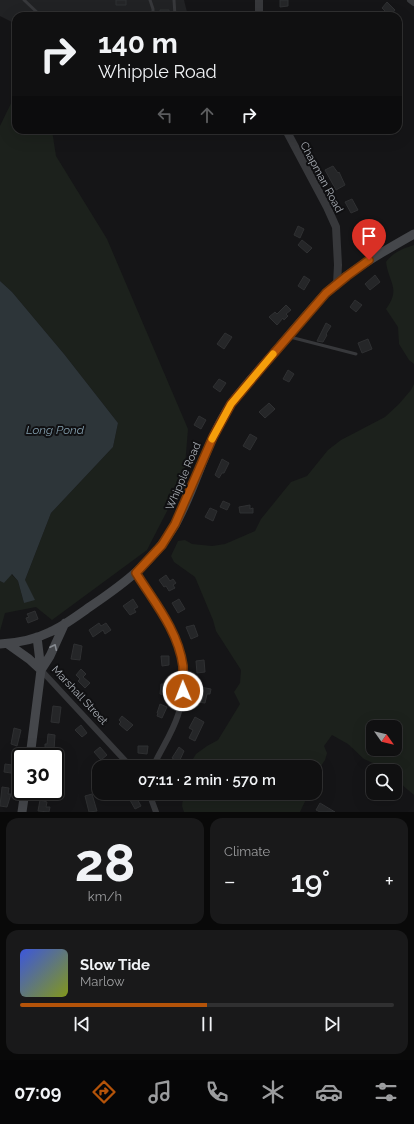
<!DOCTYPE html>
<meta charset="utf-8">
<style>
:root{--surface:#101011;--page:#19191a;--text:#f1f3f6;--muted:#9c9d9f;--line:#303031;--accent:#b45309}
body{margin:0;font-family:Raleway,sans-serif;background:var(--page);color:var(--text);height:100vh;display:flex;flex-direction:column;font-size:15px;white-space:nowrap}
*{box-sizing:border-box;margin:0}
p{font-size:13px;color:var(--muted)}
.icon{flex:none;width:22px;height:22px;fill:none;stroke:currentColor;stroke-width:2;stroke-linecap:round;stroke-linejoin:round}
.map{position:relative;height:812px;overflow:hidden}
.details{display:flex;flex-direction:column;gap:6px;padding:6px;background:#090909;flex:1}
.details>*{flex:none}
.banner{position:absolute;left:12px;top:12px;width:390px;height:122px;border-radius:12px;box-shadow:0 4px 16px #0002,0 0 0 1px var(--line);background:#101011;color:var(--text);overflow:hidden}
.needle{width:26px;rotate:124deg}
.buttons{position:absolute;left:366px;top:720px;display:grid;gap:8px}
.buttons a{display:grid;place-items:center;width:36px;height:36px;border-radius:8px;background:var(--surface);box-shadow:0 4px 16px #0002,0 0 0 1px var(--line);font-size:20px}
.speed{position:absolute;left:12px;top:748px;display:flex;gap:8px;font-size:20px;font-weight:700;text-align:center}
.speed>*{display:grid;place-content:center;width:52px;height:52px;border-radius:50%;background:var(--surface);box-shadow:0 4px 16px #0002,0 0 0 1px var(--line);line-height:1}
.speed .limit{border:2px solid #111;border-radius:6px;background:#fff;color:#111}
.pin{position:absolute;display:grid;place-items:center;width:34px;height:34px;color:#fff;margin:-41px -17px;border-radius:50% 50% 50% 0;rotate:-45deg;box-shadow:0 0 4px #0007}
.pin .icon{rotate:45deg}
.me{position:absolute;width:44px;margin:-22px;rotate:359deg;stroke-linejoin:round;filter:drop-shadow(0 0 3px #0008)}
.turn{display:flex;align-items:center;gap:14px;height:84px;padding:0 20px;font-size:18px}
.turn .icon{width:52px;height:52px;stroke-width:2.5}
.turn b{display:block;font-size:28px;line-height:34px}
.lanes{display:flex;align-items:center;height:38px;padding:0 20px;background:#0003;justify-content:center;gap:20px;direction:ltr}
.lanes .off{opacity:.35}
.big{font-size:30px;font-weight:600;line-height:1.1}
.details .tile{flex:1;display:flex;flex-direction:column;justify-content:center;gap:6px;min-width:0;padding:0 14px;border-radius:12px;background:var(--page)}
.details .dial{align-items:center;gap:0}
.dial b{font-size:52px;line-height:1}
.song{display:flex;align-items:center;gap:12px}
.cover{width:48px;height:48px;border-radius:6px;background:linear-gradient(135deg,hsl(230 70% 55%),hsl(70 70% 35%))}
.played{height:4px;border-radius:2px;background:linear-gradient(90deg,var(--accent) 50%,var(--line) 50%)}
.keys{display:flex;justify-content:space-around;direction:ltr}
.heat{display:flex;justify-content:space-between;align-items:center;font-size:22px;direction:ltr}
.details .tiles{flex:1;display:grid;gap:6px;grid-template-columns:1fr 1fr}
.tile:last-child{grid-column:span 2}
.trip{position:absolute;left:92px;top:760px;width:230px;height:40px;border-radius:12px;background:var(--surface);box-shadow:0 4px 16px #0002,0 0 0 1px var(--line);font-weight:600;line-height:40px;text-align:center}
.tab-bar{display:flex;height:64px;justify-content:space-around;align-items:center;background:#060607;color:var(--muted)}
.tab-bar .icon{width:28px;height:28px}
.tab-bar .selected{color:var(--accent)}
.tab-bar b{font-size:18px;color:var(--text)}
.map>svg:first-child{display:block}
</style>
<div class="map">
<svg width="414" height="812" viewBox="0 0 414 812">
<rect width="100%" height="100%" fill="#151517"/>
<!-- built -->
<path fill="#212224" d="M0,0H184L188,16H16V24L0,16Z"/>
<!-- green -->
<path fill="#1c211c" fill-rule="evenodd" d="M15,95L16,130H52L56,156L107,239L188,429L184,478L147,550L52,620L36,607L5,613L0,631V581L4,583L11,574L18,581L24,603L25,580L51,513L113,447L118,423L64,354L12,292L0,281V126Z
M414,245V364L409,360L399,344L398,327L386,309C401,288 389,284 386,262C392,253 404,248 414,245Z
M414,384V795L395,779V771H385L375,764L364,759L348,744L332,735L324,746L327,753L325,760L315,775V767H188L196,754L207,746L218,740L240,704L234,692L240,683L241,670L216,631L213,620L195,577L174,562L171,556L178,541L185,540L192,544L212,546L225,544L255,531L261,519L291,482L307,476L328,450L341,440L385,417L399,404L411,390ZM373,727H395V749H373Z
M184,793H309L300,812H184L182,806Z"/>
<!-- water -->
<path fill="#2d3539" d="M0,281L12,292L64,354L118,423L113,447L51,513L25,580L35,600L24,603L18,581L12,574L4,583L0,581Z"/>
<!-- building -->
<path fill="#252628" stroke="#2f3032" d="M116,0H126V5H116Z
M280,0H288V6L280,7Z
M387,2L395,10L390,16L382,8Z
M160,10H169V16H160Z
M333,166L338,173L339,172L345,185L336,190L325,170Z
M352,199L358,210L351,213L345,202Z
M298,226L304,229L300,238L294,235Z
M360,227L371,241L365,246L357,237L360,234L356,230Z
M302,240L312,248L307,253L298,245Z
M375,275L380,282L370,290L365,284Z
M304,276L310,280L304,290L298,286Z
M355,300L362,305L356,312L350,307Z
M286,305L291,310L286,314L288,316L284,320L283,318L277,325L269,317L275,312L277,314Z
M326,323L331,326L326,334L327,335L323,342L317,341Z
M225,333L232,337L224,349L217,344Z
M368,339L372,349L362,353L358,343Z
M288,370L294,374L289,382L283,379Z
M219,379L226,383L220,392L213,387Z
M269,403L275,409L265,418L259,412Z
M199,416L206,420L201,429L194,425Z
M250,434L257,438L250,450L243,446Z
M222,459L229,463L224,473H222L219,478L215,475Z
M223,501L230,504L227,510L220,507Z
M250,505V509L253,508V513H240L239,507Z
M210,508L217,511L213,521L205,517Z
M166,575L170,581L173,579L176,583L173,585L175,588L169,591L166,586L164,587L159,580Z
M133,599L138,607L134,609L136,612L130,615L123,606Z
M179,599L185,609L178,613L172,603Z
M35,611L38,619L28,623L26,618L29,617L27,614Z
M99,623L101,626L106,623L111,630L105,634L103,630L93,637L89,630Z
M194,625L198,636L191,639L186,627Z
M74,644L82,646L80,660L71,659Z
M161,656H169V665L162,666Z
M204,660L205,672L197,673L196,661Z
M81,669L86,674L83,677L90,683L85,688L78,681L80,679L76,675Z
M161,684H169L167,695L160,694Z
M200,687L211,689L210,694H207L205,703L197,702L198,692H199Z
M160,704L167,707L162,718L157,716L158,713H157Z
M53,706L61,707L59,723L51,722Z
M122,716L133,725L127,731L119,724L121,722L119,720Z
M195,717L204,722L195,741L189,738L193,730L189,728Z
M81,725L87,733L82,737L75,730Z
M14,728L21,730L17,746L11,744Z
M48,734L55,735L54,750L45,749V744H47Z
M138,746H148L147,754L138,753Z
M100,747L107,755L101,760L94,752Z
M179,747L184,751L179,762L172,758Z
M5,764L12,765L11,773L4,772Z
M2,787L9,788L8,794H11L7,807L0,806Z
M126,793H134L141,806L135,809Z
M92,794L97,811L89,812L85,796Z
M40,800L47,802L46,807H50L49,812L38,811Z
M320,803L335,812H320L316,810Z"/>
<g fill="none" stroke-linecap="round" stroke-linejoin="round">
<!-- service -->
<path stroke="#37383b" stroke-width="3" d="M24,0L41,16
M150,0L153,9V16
M174,0L175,16
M290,337L356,354
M47,791L63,794"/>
<!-- minor -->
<path stroke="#37383b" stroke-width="6" d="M410,0L414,3
M136,573C147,590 161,608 170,626C183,653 188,687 178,715C172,734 161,749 153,767
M41,670L131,767
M149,793L156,812"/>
<!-- tertiary -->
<path stroke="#37383b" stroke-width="8" d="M259,0V16
M286,130L327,207L336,227L338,265L337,284"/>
<!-- secondary -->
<path stroke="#45474b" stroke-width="9" d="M0,644C17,643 34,640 50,632C64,626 78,615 91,606C125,583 153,562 175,525C197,486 206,441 231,404C244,386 260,369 274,353C291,333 308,312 326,293C352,269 384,251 414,234
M8,644L29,659L41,670L50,656L65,623
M30,757L41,670L37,637
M22,812L25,791"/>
</g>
<!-- one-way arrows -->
<defs><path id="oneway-chevron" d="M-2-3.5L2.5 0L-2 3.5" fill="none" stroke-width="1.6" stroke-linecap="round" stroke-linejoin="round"/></defs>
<use stroke="#868a90" href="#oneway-chevron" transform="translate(54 647) rotate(-65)"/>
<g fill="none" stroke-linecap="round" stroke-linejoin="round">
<defs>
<path id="route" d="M183,691C183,683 183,674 183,666C178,630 154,602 136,573L162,545L175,524L213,437L231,404L262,367L326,293L347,276L369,260"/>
</defs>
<!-- route casing -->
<use href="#route" stroke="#753606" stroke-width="10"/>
<!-- route -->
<use href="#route" stroke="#b45309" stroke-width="7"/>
<!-- slow -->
<path stroke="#f59e0b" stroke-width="7" d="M212,439L231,404L273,354"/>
</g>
<g text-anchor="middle" stroke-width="4" stroke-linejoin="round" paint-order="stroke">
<!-- street labels -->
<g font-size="11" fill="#a9aeb5" stroke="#101012">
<text transform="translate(322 177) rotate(62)" y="4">Chapman Road</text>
<text transform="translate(183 476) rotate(-67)" y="4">Whipple Road</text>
<text transform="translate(80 695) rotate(47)" y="4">Marshall Street</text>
</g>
<!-- water labels -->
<g font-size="12" font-style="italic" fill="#839ead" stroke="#101012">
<text x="55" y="434">Long Pond</text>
</g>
</g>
</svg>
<div class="buttons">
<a><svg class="needle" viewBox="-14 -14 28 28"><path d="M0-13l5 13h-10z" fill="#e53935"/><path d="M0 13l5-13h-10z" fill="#9c9d9f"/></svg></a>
<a><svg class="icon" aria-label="search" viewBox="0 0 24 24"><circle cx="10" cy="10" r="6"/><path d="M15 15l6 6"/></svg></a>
</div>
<div class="speed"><div class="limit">30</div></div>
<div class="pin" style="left:369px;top:260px;background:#d93025"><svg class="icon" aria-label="arrive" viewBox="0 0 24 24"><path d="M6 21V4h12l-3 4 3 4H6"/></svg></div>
<svg class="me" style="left:183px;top:691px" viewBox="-20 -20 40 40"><circle r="17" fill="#b45309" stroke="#fff" stroke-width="3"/><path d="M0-11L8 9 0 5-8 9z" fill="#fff"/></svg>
<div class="trip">07:11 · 2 min · 570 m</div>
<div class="banner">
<div class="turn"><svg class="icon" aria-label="right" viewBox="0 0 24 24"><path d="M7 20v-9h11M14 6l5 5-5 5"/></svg><div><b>140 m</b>Whipple Road</div></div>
<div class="lanes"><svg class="icon off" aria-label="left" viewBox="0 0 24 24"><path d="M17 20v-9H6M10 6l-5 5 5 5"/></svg><svg class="icon off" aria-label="ahead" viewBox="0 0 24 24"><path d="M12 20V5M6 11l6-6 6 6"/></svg><svg class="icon" aria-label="right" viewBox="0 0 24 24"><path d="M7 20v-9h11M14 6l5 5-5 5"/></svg></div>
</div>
</div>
<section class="details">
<div class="tiles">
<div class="tile dial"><b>28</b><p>km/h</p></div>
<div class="tile"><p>Climate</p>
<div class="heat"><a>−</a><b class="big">19°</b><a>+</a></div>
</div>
<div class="tile">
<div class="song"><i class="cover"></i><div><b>Slow Tide</b><p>Marlow</p></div></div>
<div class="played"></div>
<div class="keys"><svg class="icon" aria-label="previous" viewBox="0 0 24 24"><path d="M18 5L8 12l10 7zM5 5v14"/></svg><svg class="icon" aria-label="pause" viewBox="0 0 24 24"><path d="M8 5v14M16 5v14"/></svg><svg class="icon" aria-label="next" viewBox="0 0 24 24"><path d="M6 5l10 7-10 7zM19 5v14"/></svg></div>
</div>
</div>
</section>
<nav class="tab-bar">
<b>07:09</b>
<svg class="icon selected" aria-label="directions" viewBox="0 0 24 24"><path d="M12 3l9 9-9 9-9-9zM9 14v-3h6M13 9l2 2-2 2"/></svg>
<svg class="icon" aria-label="music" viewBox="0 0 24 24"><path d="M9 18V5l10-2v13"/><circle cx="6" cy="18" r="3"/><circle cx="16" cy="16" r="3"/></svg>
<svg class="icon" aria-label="phone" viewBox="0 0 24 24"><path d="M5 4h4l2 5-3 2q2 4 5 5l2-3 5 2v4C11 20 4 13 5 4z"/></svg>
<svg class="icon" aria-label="climate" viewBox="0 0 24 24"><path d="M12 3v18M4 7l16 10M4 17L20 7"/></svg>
<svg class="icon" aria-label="car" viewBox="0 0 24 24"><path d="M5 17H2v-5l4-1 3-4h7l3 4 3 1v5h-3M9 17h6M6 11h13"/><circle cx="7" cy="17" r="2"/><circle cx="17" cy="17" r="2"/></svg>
<svg class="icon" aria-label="filters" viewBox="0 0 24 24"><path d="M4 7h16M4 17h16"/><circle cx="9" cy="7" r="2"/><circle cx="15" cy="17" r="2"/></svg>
</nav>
